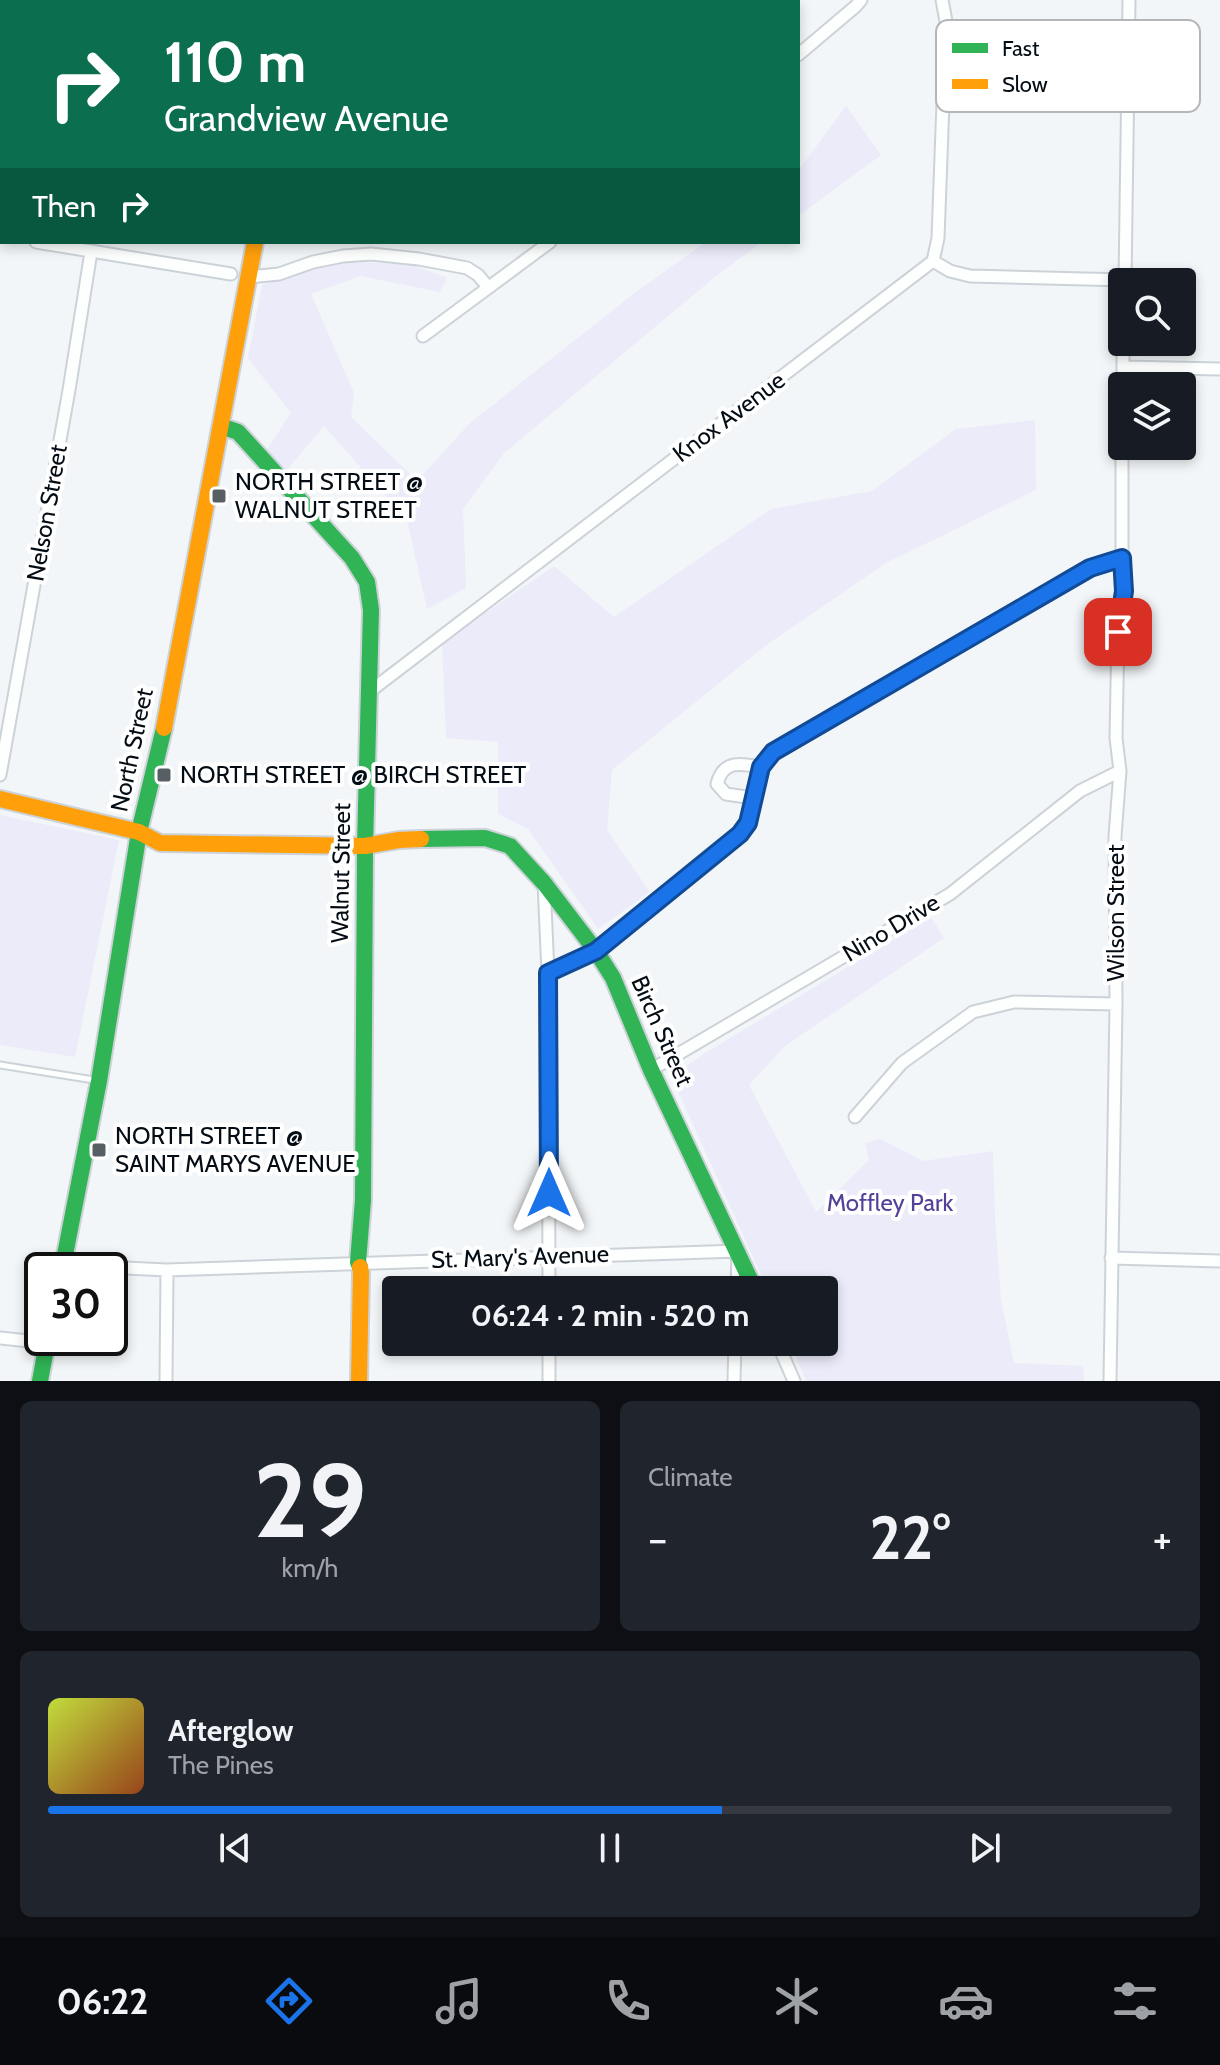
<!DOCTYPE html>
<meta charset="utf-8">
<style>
:root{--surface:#171b24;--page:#20242c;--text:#f1f3f6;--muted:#9ea1a6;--line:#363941;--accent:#1a73e8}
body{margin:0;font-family:Cabin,sans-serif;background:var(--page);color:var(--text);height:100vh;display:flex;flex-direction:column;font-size:30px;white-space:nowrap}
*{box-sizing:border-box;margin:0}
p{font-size:26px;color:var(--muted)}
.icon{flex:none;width:44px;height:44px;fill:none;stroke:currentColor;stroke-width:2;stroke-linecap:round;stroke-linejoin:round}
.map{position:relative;height:1381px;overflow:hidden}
.panel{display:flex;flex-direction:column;gap:20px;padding:20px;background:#0d0f14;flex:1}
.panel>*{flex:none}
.guide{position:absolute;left:0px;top:0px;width:800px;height:244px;box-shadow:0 4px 12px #0003;background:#0b6e4f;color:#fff;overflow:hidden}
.controls{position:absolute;left:1108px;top:268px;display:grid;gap:16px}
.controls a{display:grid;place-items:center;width:88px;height:88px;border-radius:8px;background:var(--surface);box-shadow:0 4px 12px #0003;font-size:40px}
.speed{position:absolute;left:24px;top:1252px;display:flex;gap:16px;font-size:40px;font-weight:700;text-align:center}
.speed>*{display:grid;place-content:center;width:104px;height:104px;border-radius:50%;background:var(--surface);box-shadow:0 4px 12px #0003;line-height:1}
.speed .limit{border:4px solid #111;border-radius:12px;background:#fff;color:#111}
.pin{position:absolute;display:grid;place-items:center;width:68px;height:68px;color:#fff;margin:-34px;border-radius:16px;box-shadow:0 4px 12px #0006}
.me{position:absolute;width:88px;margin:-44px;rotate:0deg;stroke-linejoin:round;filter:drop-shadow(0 0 6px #0008)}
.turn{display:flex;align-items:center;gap:28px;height:168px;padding:0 32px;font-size:36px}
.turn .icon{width:104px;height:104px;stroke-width:2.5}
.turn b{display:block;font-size:56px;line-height:68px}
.then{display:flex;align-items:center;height:76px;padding:0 32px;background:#0003;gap:16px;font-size:30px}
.big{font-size:60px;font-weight:800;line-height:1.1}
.panel .card{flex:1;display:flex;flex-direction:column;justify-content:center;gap:12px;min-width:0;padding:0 28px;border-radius:12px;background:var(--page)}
.panel .dial{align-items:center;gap:0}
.dial b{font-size:104px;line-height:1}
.song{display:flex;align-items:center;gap:24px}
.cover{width:96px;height:96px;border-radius:12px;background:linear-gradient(135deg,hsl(70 70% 55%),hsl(20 70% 35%))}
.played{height:8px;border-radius:4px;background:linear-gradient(90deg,var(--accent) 60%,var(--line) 60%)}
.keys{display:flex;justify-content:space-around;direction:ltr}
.heat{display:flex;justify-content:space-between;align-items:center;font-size:44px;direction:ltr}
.panel .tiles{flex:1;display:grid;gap:20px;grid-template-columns:1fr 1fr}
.card:last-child{grid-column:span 2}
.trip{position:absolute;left:382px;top:1276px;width:456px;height:80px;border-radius:8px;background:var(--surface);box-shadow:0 4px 12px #0003;font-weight:800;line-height:80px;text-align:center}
.tabs{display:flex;height:128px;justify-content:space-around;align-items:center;background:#090b0e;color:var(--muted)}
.tabs .icon{width:56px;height:56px}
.tabs .selected{color:var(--accent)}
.tabs b{font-size:36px;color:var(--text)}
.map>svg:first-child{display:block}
</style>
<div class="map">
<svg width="1220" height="1381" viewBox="0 0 1220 1381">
<rect width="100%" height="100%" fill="#f3f6f8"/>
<!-- green -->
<path fill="#ebebfa" d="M24,0H213L212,2H24Z
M846,106L881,155L798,216V171Z
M706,242H762L716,276L504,453L463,509L466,588L427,609L407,520L324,426L287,470L266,451L291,413L248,358L262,285L328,260L413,265L447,278L440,292L360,276L311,294L354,393L351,417L417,481L470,423L636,292Z
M1035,420L1036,490L886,563L765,646L612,770L607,830L650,892L598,929L528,829L498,814V742L446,738L442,643L554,566L614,617L771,509L872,491L956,429Z
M0,815L119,840L75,1057L0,1045Z
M931,917L944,938L785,1046L749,1085L816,1212L869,1160L865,1143L880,1139L923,1161L993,1151L995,1217L1001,1300L1014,1363L1083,1366L1084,1381H806L790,1342H824V1290H768L671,1076L705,1053Z"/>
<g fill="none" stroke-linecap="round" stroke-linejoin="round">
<defs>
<path id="lane" d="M0,1065L94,1080"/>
<path id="street" d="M539,0V2
M798,55L856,6L861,0
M0,236H2
M36,242L231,274
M933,261L938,238L946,21L942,0
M933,261L950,271L970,276L1125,280
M248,277L279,274L313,262L343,256L371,254L419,259L467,268L478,275L488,287
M1125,282L1129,0
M423,336L550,242
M1123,367L1220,369
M1123,386V342
M369,692L933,261
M0,775L69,390L91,252
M753,798L726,794L717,784C723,760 740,763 761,767
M544,883L548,973L549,1290
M548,973L596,951L740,834L748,823L761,767L773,752L1090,568L1122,558
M651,1070L950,894L1080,791L1120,771
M855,1117L902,1063L973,1012L1014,1002L1116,1004
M1111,1258L1220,1261
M63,1265L167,1270L738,1251L737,1290
M0,1338L48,1343
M777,1342L794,1381
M166,1381L167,1270
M549,1381V1342
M734,1381L735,1342
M1110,1381L1116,1004L1115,836L1120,771L1116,738L1118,632L1124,591L1122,558V446"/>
<path id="fast" d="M302,0V2
M221,426L238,432L352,558L367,582L371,610L365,846L363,1200L358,1262L360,1267
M421,839L485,838L510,846L544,883L596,951L613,978L651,1070L755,1290
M62,1270L99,1081L139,832L164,728
M40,1381L48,1338"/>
<path id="slow" d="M164,728L255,242
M0,799L139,832L160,843L365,846L399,840L421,839
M359,1381L361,1272L360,1267"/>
</defs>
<!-- lane casing -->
<use href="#lane" stroke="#ccd3d8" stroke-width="9"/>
<!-- street casing -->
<use href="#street" stroke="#ccd3d8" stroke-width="15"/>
<!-- fast casing -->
<use href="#fast" stroke="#ccd3d8" stroke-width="20"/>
<!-- slow casing -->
<use href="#slow" stroke="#ccd3d8" stroke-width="20"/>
<!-- lane -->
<use href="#lane" stroke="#fdfefe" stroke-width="5"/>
<!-- street -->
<use href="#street" stroke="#fdfefe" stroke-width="11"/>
<!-- fast -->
<use href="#fast" stroke="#30b455" stroke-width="16"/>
<!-- slow -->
<use href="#slow" stroke="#ff9f0a" stroke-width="16"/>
</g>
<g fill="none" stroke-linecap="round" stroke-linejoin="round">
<defs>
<path id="route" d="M549,1193L548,973L596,951L740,834L748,823L761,767L773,752L1090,568L1122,558L1124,591L1118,632"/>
</defs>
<!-- route casing -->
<use href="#route" stroke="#114b97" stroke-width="20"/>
<!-- route -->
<use href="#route" stroke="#1a73e8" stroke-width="14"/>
</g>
<!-- markers -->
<g fill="#585f64" stroke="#fff" stroke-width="3">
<rect x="211" y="488" width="16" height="16" rx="4"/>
<rect x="156" y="767" width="16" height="16" rx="4"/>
<rect x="91" y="1142" width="16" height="16" rx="4"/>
</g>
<g text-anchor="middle" stroke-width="8" stroke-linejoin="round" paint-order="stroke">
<!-- street labels -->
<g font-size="24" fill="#040d15" stroke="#fff">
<text transform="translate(729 417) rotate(-37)" y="8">Knox Avenue</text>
<text transform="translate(47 513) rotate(-80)" y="8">Nelson Street</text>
<text transform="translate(132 750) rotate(-78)" y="8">North Street</text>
<text transform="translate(341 873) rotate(-89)" y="8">Walnut Street</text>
<text transform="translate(1116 913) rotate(-90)" y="8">Wilson Street</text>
<text transform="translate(891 928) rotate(-31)" y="8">Nino Drive</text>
<text transform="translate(662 1031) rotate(66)" y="8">Birch Street</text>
<text transform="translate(520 1257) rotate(-2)" y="8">St. Mary's Avenue</text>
</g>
<!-- poi labels -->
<g font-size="24" fill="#040d15" stroke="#fff" text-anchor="start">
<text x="235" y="490">NORTH STREET @<tspan x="235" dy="28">WALNUT STREET</tspan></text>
<text x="180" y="783">NORTH STREET @ BIRCH STREET</text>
<text x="115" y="1144">NORTH STREET @<tspan x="115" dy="28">SAINT MARYS AVENUE</tspan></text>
</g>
<!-- park labels -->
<g font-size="24" fill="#534099" stroke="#fff">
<text x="890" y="1211">Moffley Park</text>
</g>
</g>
<!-- legend -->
<rect x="936" y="20" width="264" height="92" rx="12" fill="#fff" stroke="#b4b6b9" stroke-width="2"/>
<rect x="952" y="43" width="36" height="10" fill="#30b455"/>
<rect x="952" y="79" width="36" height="10" fill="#ff9f0a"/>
<g font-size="22" fill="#040d15">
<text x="1002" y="56">Fast</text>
<text x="1002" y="92">Slow</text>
</g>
</svg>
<div class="controls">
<a><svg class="icon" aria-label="search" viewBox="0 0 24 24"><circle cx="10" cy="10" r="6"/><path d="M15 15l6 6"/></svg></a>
<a><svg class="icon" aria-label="layers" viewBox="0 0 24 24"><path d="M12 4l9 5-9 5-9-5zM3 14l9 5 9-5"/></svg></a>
</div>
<div class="speed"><div class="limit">30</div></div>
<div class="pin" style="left:1118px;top:632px;background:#d93025"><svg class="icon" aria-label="arrive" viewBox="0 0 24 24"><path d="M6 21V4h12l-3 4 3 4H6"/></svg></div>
<svg class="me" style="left:549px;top:1193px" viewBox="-20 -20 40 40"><path d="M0-17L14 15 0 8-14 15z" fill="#1a73e8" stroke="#fff" stroke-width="4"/></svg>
<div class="trip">06:24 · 2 min · 520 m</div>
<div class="guide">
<div class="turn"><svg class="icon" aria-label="right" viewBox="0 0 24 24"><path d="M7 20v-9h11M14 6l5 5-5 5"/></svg><div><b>110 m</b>Grandview Avenue</div></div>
<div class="then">Then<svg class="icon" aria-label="right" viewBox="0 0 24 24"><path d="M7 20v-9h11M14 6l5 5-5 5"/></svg></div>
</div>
</div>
<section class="panel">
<div class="tiles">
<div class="card dial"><b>29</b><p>km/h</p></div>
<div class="card"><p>Climate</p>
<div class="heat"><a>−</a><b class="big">22°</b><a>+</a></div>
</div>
<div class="card">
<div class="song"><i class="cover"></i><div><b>Afterglow</b><p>The Pines</p></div></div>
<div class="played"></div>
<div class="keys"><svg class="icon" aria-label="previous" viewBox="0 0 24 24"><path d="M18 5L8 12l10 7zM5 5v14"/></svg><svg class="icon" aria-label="pause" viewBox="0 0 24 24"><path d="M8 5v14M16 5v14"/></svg><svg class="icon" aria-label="next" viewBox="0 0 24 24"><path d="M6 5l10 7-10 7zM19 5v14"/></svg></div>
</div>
</div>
</section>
<nav class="tabs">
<b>06:22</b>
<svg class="icon selected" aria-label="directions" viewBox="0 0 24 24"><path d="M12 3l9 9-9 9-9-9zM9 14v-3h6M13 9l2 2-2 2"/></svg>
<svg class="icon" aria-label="music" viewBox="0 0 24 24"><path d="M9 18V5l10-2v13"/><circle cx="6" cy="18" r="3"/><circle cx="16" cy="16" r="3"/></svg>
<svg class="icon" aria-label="phone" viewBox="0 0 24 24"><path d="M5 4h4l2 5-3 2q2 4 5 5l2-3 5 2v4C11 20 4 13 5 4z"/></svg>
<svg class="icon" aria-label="climate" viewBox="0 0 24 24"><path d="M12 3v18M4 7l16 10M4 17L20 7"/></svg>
<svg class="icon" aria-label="car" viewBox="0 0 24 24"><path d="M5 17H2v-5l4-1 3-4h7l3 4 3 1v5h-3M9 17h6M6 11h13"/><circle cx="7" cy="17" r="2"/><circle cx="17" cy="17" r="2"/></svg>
<svg class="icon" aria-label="filters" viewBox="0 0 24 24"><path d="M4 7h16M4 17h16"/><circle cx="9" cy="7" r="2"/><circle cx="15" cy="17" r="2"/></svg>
</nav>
